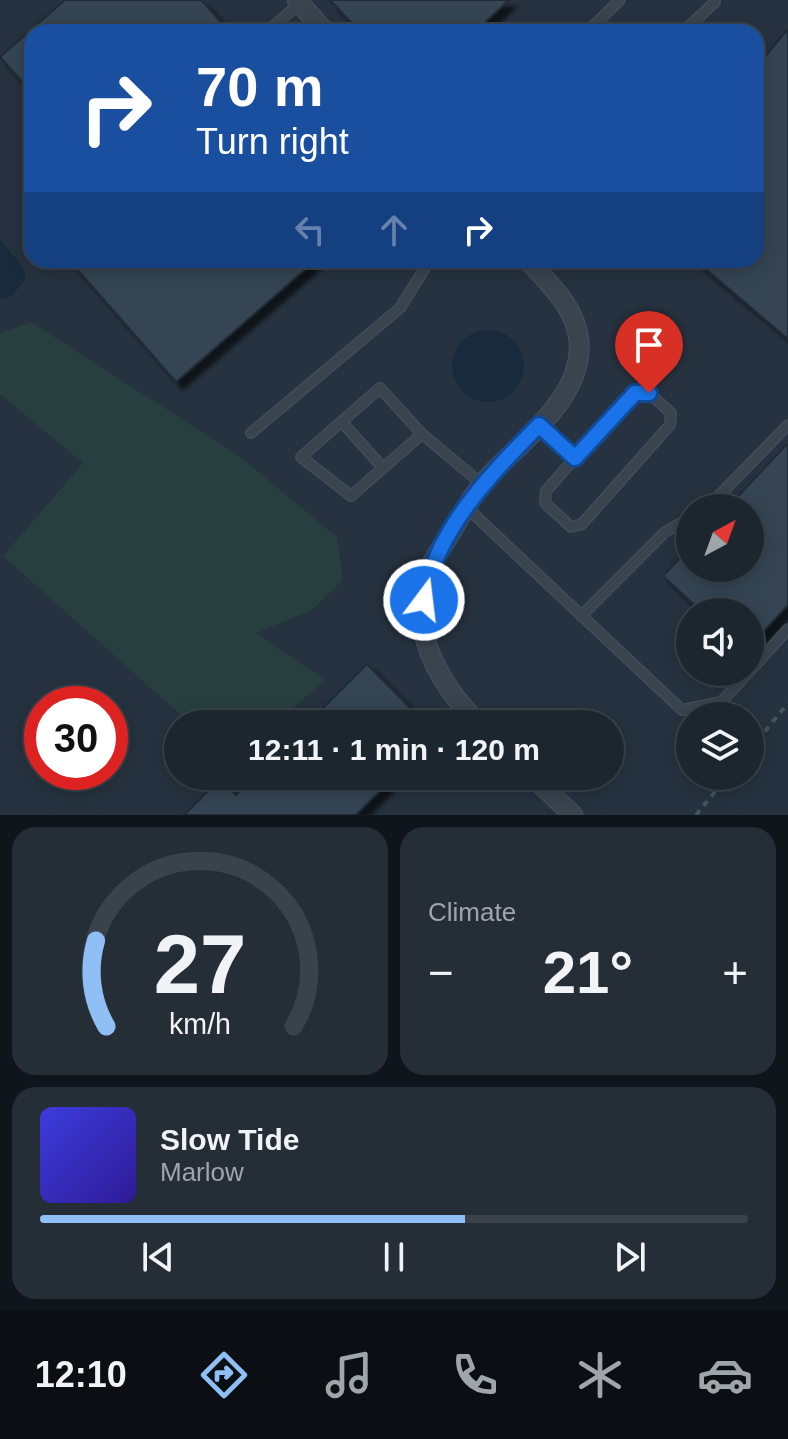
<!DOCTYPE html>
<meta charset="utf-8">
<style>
:root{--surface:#1c262f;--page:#252e37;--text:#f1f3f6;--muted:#a0a5aa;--line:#3a434b;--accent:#8fbff5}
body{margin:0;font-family:Helvetica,sans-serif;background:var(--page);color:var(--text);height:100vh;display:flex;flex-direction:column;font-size:30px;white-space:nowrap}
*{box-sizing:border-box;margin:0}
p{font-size:26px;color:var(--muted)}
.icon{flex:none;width:44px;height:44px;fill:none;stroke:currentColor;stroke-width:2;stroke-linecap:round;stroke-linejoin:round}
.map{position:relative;height:815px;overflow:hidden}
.sheet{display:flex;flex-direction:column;gap:12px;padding:12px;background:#0f151a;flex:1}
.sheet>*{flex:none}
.top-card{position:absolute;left:24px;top:24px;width:740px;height:244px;border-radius:24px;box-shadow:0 4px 20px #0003,0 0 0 2px var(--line);background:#1a4fa0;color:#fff;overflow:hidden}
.needle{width:52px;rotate:41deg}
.controls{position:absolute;left:676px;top:494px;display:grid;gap:16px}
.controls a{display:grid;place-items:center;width:88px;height:88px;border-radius:50%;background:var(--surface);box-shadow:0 4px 20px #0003,0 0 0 2px var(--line);font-size:40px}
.speed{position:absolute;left:24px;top:686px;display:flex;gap:16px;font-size:40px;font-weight:700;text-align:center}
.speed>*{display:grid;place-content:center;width:104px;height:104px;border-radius:50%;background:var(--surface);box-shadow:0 4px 20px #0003,0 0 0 2px var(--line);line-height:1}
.speed .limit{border:12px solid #d22;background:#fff;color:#111}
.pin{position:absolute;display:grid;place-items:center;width:68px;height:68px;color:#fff;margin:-82px -34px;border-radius:50% 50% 50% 0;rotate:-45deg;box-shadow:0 0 8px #0007}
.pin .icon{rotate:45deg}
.me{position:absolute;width:88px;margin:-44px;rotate:15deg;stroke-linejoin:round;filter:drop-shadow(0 0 6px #0008)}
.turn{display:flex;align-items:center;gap:28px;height:168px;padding:0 40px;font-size:36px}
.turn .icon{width:104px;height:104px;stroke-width:2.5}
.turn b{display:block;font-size:56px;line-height:68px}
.lanes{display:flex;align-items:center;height:76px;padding:0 40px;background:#0003;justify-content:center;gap:40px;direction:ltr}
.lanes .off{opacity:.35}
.big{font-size:60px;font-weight:700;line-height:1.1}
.sheet .tile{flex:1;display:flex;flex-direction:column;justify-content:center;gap:12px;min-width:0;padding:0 28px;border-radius:24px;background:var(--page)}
.sheet .dial{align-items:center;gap:0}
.dial svg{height:208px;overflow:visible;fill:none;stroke:var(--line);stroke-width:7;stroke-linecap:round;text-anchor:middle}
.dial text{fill:var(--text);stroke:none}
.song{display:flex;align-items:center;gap:24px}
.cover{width:96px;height:96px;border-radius:12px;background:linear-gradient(135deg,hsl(240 70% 55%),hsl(250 70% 35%))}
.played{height:8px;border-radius:4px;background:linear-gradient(90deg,var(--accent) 60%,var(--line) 60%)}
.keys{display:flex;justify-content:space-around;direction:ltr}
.heat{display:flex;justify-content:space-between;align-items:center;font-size:44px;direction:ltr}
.sheet .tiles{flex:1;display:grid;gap:12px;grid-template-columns:1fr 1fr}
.tile:last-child{grid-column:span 2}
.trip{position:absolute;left:164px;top:710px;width:460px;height:80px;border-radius:40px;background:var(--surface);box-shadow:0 4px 20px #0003,0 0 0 2px var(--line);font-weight:700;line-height:80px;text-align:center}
.menu{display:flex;height:128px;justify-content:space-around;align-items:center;background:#0b0f13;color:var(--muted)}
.menu .icon{width:56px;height:56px}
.menu .on{color:var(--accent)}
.menu b{font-size:36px;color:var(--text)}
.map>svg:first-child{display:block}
</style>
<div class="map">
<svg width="788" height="815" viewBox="0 0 788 815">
<defs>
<filter id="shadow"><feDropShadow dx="7" dy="7" stdDeviation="2" flood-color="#0009"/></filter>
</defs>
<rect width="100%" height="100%" fill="#26323f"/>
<!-- green -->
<path fill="#283f40" d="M31,322L239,456L337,537L343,580L312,610L256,633L325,680L274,724H191L3,556L83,463L0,394V333Z"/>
<!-- water -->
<path fill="#192a3d" d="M0,240L22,266L26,278L12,296L0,299Z
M452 366a36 36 0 1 1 72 0a36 36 0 1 1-72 0Z"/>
<!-- building -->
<path fill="#354453" stroke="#202b36" stroke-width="2" filter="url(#shadow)" d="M65,0H201L230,32H32V93L0,57Z
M330,0H509L475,32H360Z
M788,29V339L695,260H756V67Z
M69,260H316L176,382Z
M788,443V605L750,646V612H702L663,576L690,547V568H750V508H727Z
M367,664L426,724H307Z
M255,776H395L356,815H184L220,779L236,795Z"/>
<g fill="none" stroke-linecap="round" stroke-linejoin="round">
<defs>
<path id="service" d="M267,32L300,3
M587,32L620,0
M683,32L715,2
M30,239L32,237
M342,422L383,468
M539,425L575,458L546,491L545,503L571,527L582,524L670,425L671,413L649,393H635L575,458
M251,433L400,308L430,260
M422,434L351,496L301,457L380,388L422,434L482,484
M466,507L682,710L721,702L749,672
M707,508L788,425
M581,616L665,532L690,518
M750,671L788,629"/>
<path id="minor" d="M297,0L325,32
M479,724C439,684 407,630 428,571C433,559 443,546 450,534C460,517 470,499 483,483C517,443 584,400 579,341C576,307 549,284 528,260
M532,776L573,815"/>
</defs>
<!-- service casing -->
<use href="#service" stroke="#434d58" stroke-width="12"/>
<!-- minor casing -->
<use href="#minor" stroke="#434d58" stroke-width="21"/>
<!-- path -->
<path stroke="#415858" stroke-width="4" stroke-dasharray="6 6" stroke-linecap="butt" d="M750,750L788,703
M696,815L728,776"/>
<!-- service -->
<use href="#service" stroke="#3a444f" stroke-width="9"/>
<!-- minor -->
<use href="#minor" stroke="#3a444f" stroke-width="18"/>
</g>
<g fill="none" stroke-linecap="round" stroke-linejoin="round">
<defs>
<path id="route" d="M424,600C435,530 491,474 539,425L575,458L635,393H649"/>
</defs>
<!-- route casing -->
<use href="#route" stroke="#114b97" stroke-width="20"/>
<!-- route -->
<use href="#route" stroke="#1a73e8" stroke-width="14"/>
</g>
</svg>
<div class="controls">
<a><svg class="needle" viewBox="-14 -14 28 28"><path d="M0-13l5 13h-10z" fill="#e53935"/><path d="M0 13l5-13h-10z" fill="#a0a5aa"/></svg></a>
<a><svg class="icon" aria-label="sound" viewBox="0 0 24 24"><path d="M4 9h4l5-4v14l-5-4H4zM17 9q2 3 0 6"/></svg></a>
<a><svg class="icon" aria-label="layers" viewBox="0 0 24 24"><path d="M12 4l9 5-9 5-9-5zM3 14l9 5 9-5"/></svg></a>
</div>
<div class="speed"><div class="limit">30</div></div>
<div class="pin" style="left:649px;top:393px;background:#d93025"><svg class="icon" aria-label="arrive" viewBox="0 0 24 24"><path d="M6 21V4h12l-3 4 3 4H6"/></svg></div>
<svg class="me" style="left:424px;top:600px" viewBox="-20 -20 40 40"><circle r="17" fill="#1a73e8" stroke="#fff" stroke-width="3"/><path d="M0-11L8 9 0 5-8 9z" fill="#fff"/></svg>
<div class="trip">12:11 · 1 min · 120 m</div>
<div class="top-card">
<div class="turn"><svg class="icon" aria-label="right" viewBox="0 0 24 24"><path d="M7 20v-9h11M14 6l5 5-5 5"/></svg><div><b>70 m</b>Turn right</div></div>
<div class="lanes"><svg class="icon off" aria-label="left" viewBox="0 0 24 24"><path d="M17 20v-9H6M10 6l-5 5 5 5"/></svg><svg class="icon off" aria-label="ahead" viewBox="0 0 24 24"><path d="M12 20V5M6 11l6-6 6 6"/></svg><svg class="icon" aria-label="right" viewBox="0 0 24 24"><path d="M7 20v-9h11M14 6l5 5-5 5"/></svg></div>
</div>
</div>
<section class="sheet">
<div class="tiles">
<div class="tile dial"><svg viewBox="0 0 100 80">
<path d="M14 69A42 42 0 1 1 86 69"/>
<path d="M14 69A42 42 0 0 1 10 36" stroke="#8fbff5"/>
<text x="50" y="56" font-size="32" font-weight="700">27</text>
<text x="50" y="72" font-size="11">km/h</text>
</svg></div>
<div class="tile"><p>Climate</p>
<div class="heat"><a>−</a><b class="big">21°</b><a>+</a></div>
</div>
<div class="tile">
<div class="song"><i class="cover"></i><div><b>Slow Tide</b><p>Marlow</p></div></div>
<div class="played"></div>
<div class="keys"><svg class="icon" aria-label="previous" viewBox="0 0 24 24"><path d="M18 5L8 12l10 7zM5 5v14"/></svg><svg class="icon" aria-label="pause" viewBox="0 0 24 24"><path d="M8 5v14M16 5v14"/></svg><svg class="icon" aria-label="next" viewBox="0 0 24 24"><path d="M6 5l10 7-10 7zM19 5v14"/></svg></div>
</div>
</div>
</section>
<nav class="menu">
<b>12:10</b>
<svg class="icon on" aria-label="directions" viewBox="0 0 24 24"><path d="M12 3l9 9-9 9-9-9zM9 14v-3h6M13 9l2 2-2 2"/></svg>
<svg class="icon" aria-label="music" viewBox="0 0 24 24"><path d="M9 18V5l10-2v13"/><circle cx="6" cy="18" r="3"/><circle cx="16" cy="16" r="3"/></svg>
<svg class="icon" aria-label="phone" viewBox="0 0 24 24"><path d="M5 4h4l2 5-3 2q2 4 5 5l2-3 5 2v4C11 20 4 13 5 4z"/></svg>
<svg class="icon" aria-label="climate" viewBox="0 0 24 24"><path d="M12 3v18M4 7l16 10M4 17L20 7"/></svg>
<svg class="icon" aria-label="car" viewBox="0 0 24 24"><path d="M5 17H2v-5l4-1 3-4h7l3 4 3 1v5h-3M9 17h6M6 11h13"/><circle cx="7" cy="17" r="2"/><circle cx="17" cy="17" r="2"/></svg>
</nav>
